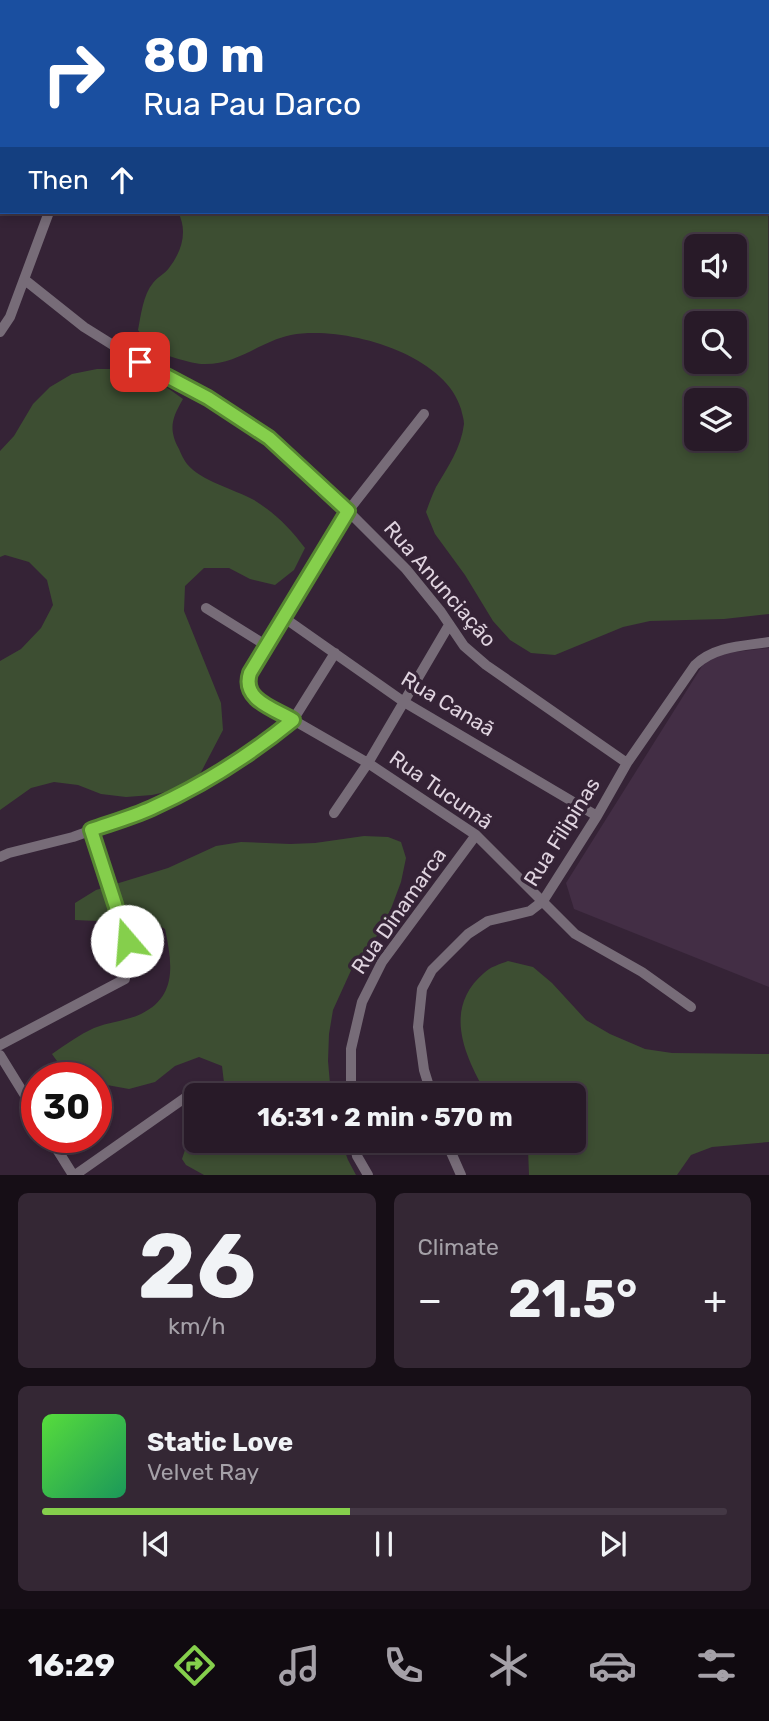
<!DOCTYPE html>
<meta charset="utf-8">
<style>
:root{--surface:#281a28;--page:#342734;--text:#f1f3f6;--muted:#a5a1a8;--line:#443845;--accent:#85cf4c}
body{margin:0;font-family:Rubik,sans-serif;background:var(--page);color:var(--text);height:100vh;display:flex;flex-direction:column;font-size:26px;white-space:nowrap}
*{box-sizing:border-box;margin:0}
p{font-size:23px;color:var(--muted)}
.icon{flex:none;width:38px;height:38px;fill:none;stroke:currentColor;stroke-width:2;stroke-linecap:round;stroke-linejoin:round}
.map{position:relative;height:1175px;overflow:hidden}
.drawer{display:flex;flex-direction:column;gap:18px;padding:18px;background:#160e16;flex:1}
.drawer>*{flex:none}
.hud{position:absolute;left:0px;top:0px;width:770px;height:214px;box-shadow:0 4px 10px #0003,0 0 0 2px var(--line);background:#1a4fa0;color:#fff;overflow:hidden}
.fabs{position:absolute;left:684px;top:234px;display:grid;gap:14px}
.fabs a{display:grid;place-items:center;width:63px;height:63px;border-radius:10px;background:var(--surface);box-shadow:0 4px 10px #0003,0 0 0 2px var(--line);font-size:35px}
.speed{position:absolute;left:21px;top:1062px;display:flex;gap:14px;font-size:35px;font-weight:700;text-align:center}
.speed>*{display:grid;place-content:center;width:91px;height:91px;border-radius:50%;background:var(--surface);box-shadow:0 4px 10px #0003,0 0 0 2px var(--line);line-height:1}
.speed .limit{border:10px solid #d22;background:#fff;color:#111}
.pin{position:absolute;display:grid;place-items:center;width:60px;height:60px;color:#fff;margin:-30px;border-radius:14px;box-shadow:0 4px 10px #0006}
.me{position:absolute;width:77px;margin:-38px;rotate:342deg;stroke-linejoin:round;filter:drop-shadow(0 0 5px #0008)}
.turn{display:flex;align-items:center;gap:24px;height:147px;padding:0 28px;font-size:32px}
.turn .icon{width:91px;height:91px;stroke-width:2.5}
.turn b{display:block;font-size:49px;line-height:60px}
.then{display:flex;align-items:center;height:66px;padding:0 28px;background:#0003;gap:14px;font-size:26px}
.big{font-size:52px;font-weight:700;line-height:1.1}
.drawer .widget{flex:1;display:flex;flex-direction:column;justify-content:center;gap:10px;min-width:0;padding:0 24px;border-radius:10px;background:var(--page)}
.drawer .dial{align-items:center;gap:0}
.dial b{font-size:91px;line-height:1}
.song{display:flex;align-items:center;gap:21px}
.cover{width:84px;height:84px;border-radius:10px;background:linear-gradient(135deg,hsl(110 70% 55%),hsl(150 70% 35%))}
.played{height:7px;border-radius:4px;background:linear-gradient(90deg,var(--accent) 45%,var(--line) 45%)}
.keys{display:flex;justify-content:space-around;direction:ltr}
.heat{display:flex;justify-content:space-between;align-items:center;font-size:38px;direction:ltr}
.drawer .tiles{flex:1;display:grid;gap:18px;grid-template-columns:1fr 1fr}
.widget:last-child{grid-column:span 2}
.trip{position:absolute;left:184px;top:1083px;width:402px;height:70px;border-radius:10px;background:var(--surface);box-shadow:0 4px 10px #0003,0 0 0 2px var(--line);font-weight:700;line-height:70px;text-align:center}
.tabs{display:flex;height:112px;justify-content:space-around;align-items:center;background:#100a10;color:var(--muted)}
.tabs .icon{width:49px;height:49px}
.tabs .selected{color:var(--accent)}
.tabs b{font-size:32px;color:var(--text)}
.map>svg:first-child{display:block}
</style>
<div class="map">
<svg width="769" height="1175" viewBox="0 0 769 1175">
<rect width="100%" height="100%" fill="#352336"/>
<!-- built -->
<path fill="#432e45" d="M410,0H769V21L768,2H413Z
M769,648V987L574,909L566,883L709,655Z"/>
<!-- green -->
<path fill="#3d4e32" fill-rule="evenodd" d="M0,0H184L181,2H2V27L0,26Z
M270,0H393L394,2H269Z
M768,39L769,614L724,619L650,621L623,627L555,655L531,653L510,640L493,621L465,575L435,534L426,512C429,504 432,495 436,487C448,467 461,448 464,424C464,419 462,414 461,409C445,353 343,325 291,335C258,342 237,366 201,364C191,363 157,354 151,347C146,342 142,335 138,330C141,315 143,295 153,283C157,277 165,274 169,268C182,251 188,231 178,212H768ZM696,247H735V285H696ZM696,324H735V362H696ZM696,401H735V439H696Z
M97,369H121L155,379L183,399C172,418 168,429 179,449C181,454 184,460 187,464C201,481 234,489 254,500C275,513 290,528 305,548L294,570L275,585L250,579L229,568H204L185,586L184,611L221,703L223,730L199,776L179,789L152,795L126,797L101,794L78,785L54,782L31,788L0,810V661L21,649L41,628L53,605L47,580L29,562L5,555L0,557V451L14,436L33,404L50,387L72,374Z
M364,836L388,837L401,842L406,858L401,882L392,906L383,928L353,966L333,1010L329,1034L328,1061L331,1095H224L225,1091L222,1066L199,1057L175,1066L155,1082L129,1089L96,1083V1078C76,1078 63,1071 52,1054C66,1044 79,1035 94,1028C109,1022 126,1021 141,1014C178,996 172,963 165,929L144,917H120L96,921L75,920V903L96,890L168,868L216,846L241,842L290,844L315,843Z
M508,961L533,967L552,983L586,1020L610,1034L645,1049L672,1053L769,1054V1142L712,1147L691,1155L677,1175H529L528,1149L521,1141H574V1096L487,1095C465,1056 442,1009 484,973C490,967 500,964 508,961Z
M196,1139V1141H341L348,1160L356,1175H204L186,1165L182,1159L187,1144Z"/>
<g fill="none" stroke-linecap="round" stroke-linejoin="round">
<!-- minor -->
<path stroke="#776c78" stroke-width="10" d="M25,280L84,327L140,362L208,398L269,438L348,511L406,569L441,612L464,646L486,665L627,763
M0,332L10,317L49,212
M424,414L348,511L250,673C246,684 248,689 255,698L368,763L476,835L575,934L642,972L691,1007
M206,608L267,646
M283,617L404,702L597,816
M334,813L368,763L449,625
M0,857L9,853L73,837L150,809L185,792L220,773L264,744L293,720L335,653
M0,1045L125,979L127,941L91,830
M0,1055L37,1115
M351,1096V1049L362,1002L382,962L476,835
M432,1096L424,1070L418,1027L422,989L432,970L468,934L488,921L530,911L543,901L597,816L627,763L695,665C715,646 743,646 769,642
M50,1138L73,1175
M354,1141L357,1156L368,1175
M446,1141L461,1175
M75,1175L189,1095"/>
<!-- tertiary -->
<path stroke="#776c78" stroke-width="14" d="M217,2L221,0
M0,46H2"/>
</g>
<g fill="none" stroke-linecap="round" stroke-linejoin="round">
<defs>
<path id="route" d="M127,941L91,830C111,823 132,817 152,808C203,785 250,755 293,720C275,709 241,700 250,673L348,511L269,438L208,398L140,362"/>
</defs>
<!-- route casing -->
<use href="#route" stroke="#568731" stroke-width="18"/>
<!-- route -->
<use href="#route" stroke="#85cf4c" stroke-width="12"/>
</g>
<g text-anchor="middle" stroke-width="7" stroke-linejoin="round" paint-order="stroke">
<!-- street labels -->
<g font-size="21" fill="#dfd3df" stroke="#352336">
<text transform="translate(440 584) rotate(49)" y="7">Rua Anunciação</text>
<text transform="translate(448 704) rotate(31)" y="7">Rua Canaã</text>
<text transform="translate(441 790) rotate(35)" y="7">Rua Tucumã</text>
<text transform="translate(562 832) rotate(-58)" y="7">Rua Filipinas</text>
<text transform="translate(399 911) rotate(-55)" y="7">Rua Dinamarca</text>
</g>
</g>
</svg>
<div class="fabs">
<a><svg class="icon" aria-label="sound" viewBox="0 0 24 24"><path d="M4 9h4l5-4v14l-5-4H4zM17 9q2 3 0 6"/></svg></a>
<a><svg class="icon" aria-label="search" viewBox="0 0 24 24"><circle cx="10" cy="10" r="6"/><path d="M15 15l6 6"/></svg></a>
<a><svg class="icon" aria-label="layers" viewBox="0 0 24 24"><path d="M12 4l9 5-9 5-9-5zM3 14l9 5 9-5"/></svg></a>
</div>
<div class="speed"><div class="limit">30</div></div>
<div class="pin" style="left:140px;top:362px;background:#d93025"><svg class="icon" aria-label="arrive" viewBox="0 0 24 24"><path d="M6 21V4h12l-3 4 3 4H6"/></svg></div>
<svg class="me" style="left:127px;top:941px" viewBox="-20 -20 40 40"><circle r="19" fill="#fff"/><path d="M0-13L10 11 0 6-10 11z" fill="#85cf4c"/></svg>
<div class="trip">16:31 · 2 min · 570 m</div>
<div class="hud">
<div class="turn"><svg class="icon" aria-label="right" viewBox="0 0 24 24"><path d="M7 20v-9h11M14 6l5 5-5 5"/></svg><div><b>80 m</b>Rua Pau Darco</div></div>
<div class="then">Then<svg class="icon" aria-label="ahead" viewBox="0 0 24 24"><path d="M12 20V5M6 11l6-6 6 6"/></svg></div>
</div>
</div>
<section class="drawer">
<div class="tiles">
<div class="widget dial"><b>26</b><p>km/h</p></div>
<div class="widget"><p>Climate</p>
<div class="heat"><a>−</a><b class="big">21.5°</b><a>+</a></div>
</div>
<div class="widget">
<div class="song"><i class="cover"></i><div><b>Static Love</b><p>Velvet Ray</p></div></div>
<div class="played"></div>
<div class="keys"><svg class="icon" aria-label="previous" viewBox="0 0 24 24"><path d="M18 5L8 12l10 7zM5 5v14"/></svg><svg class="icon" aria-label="pause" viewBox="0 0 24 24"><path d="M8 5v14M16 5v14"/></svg><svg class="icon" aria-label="next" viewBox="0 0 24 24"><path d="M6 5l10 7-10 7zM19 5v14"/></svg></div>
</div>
</div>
</section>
<nav class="tabs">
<b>16:29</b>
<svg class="icon selected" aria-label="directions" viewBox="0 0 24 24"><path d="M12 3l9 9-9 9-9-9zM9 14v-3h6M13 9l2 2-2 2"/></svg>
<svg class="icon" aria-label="music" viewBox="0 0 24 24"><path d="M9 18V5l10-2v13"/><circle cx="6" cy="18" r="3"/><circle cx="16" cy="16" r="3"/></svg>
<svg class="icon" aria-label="phone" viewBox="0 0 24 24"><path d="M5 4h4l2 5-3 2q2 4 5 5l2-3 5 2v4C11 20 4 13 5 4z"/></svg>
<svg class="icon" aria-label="climate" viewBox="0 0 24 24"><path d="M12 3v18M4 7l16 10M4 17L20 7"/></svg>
<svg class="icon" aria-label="car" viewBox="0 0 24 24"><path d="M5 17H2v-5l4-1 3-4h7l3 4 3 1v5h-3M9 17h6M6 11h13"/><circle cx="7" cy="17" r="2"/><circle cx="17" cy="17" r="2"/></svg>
<svg class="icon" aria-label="filters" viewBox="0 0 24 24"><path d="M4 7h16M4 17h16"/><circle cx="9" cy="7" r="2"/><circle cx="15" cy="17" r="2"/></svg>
</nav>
